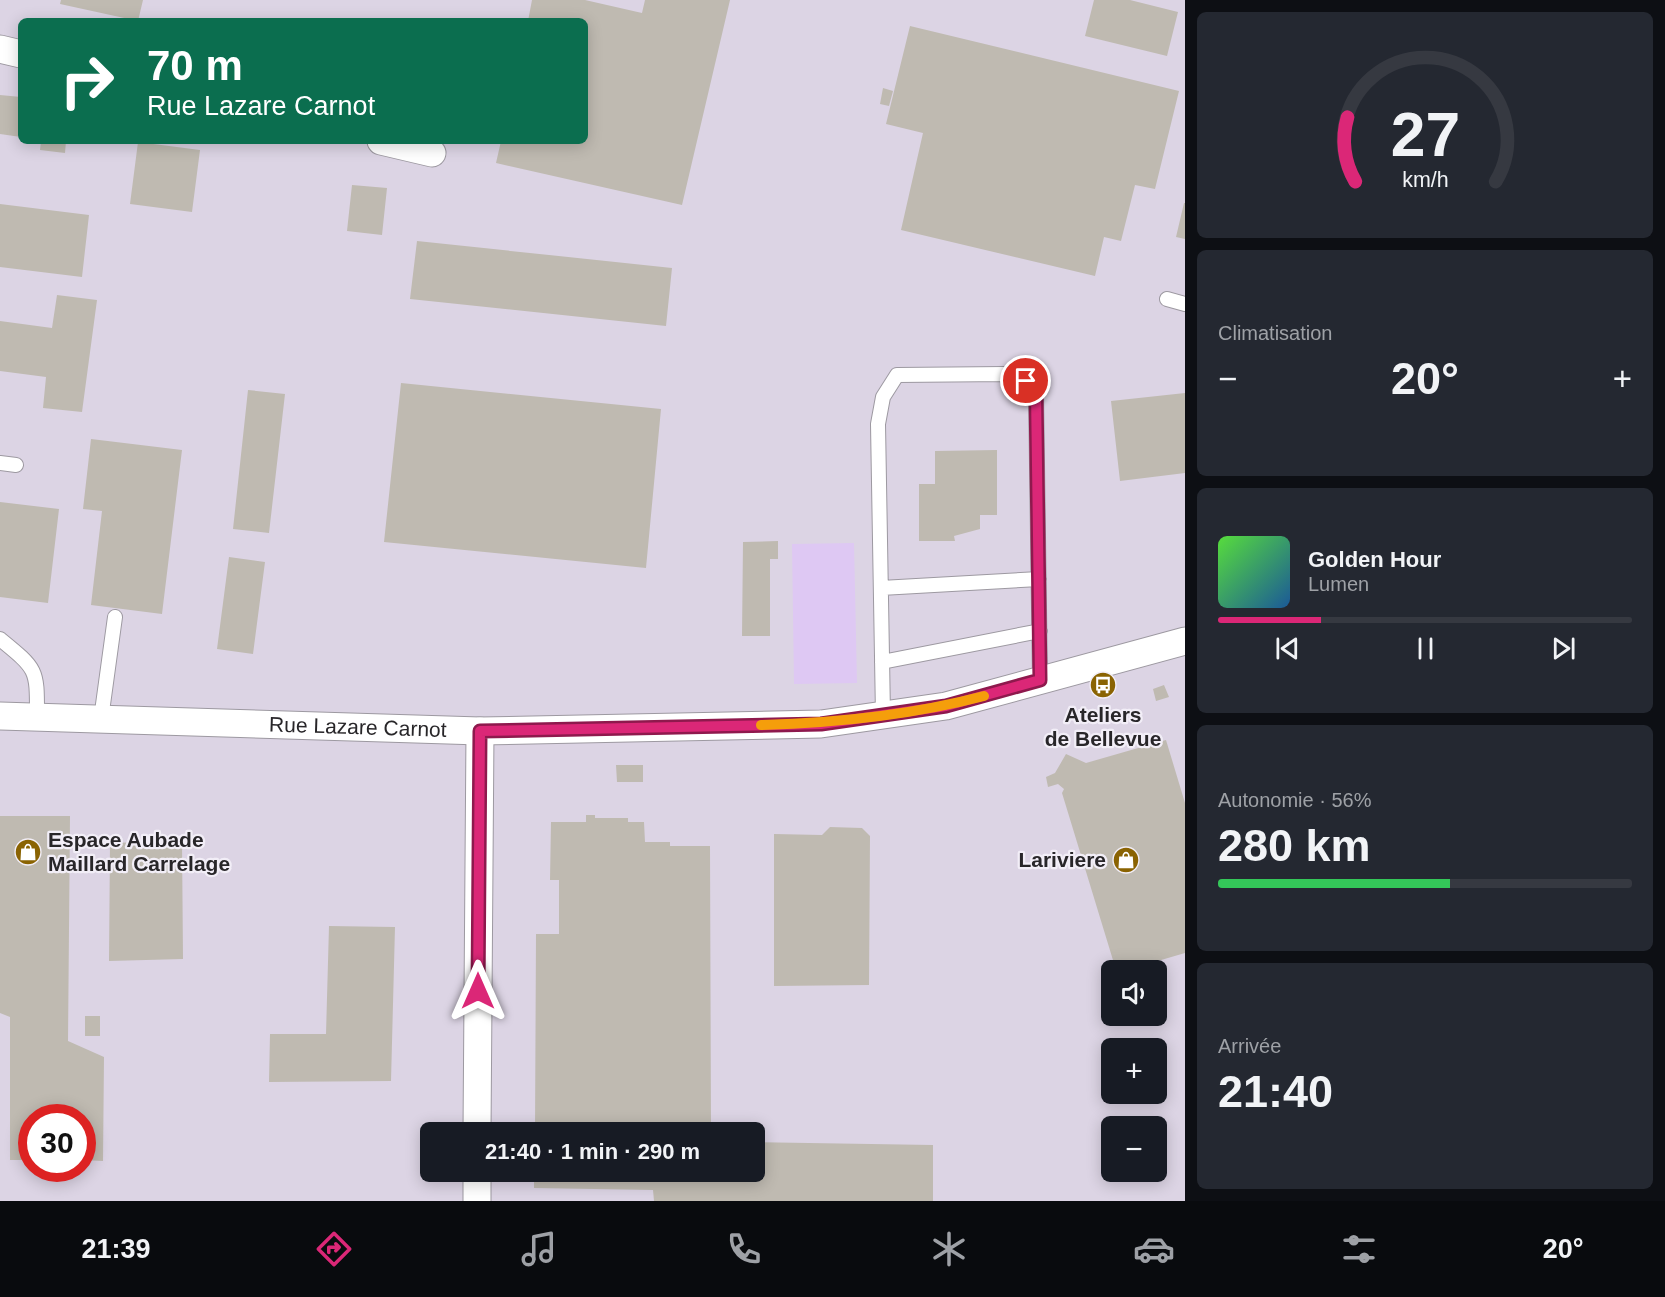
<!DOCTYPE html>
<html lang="fr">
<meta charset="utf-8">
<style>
:root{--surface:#171b24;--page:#242831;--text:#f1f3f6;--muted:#9ea1a6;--line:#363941;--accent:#db2777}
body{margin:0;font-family:Arial,sans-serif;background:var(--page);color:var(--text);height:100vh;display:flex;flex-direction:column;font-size:22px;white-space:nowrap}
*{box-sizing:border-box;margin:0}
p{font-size:20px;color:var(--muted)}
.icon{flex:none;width:33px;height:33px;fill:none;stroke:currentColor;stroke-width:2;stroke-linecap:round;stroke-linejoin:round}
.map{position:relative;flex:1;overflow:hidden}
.panel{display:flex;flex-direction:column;gap:12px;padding:12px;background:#0d0f14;width:480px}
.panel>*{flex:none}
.top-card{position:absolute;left:18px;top:18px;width:570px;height:126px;border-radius:9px;box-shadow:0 3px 15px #0003;background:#0b6e4f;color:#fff;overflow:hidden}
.fabs{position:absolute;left:1101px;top:960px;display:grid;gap:12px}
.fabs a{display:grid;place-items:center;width:66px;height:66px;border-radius:9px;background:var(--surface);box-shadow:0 3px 15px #0003;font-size:30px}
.speed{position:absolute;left:18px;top:1104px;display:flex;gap:12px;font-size:30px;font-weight:700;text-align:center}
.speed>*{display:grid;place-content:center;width:78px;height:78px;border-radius:50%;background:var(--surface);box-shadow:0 3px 15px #0003;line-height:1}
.speed .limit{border:9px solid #d22;background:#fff;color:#111}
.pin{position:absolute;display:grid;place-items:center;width:51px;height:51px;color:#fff;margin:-26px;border:3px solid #fff;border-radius:50%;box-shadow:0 2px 6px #0007}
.me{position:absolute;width:66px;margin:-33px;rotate:0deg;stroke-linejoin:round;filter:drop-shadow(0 0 4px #0008)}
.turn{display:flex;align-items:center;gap:21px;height:126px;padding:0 30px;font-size:27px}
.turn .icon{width:78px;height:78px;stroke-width:2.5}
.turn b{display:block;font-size:42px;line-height:51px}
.big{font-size:45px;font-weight:800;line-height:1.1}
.panel .widget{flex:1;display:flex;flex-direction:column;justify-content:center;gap:9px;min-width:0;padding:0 21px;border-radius:9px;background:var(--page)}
.panel .dial{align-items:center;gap:0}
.dial svg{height:156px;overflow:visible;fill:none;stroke:var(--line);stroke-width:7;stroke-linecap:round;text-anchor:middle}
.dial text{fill:var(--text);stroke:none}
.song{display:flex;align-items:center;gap:18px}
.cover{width:72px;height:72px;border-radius:9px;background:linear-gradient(135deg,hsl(110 70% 55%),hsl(210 70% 35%))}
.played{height:6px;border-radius:3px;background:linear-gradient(90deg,var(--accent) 25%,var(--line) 25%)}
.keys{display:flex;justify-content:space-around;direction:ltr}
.heat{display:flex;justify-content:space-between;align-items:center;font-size:33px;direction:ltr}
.charge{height:9px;border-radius:4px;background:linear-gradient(90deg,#34c759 56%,var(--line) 0)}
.trip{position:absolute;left:420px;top:1122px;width:345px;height:60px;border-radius:9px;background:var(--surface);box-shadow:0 3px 15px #0003;font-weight:800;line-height:60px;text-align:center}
.tabs{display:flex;height:96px;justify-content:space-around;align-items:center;background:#090b0e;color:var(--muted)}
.tabs .icon{width:42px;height:42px}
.tabs .on{color:var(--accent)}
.tabs b{font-size:27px;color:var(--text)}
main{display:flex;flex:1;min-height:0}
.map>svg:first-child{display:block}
</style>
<main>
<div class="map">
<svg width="1185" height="1201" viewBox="0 0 1185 1201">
<rect width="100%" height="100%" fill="#e5e0ea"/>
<!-- built -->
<path fill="#dcd4e4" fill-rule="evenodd" d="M0,0H1185V1201H0ZM21,21H585V141H21ZM1112,970H1156V1016H1112ZM1112,1048H1156V1094H1112ZM32,1118H82V1168H32ZM1112,1126H1156V1172H1112ZM430,1132H754V1172H430Z"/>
<!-- green -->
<path fill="#dec8f3" d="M854,543L857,683L794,684L792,544Z"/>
<!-- building -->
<path fill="#bfbab1" d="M61,0H143L138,21L60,4Z
M532,0H585L642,13L645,0H730L682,205L496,163L501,141H585V21H528Z
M1094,0H1130L1178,12L1167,56L1085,36Z
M910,26L1179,91L1155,189L1135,185L1121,241L1104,237L1095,276L901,230L923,133L886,124Z
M883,88L893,91L889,106L880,104Z
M0,95L21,97V137L0,134Z
M41,141H66L65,153L40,150Z
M138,142L200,150L192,212L130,204Z
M352,185L387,188L382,235L347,231Z
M1184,203H1185V239L1176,237Z
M0,204L89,215L82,277L0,267Z
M417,241L672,268L666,326L410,299Z
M57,295L97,300L82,412L43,408L46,377L0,371V321L52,328Z
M401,383L661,409L646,568L384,542Z
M248,390L285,394L269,533L233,529Z
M1185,393V473L1120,481L1111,401Z
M91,439L182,450L162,614L91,605L102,511L83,509Z
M997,450V515H980V529L954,536L955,541H919V484H935V451Z
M0,502L59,509L48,603L0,597Z
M778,541V559H770V636H742L743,542Z
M229,557L265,562L253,654L217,649Z
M1164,685L1169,697L1156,701L1153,689Z
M1166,740L1185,803V953L1127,970H1116L1062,793L1064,789L1058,784L1048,787L1046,777L1055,773L1066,754L1086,763Z
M616,765H643V782H617Z
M586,815H595V818H628V822H644L645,842H670V846H710L711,1132H535L536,934H559V880H550L551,822H586Z
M0,816H70L68,1041L104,1057L103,1161L82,1160V1118H32V1160H10V1017L0,1013Z
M830,827L862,828L870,836L869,985L774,986V834L822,835Z
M182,841L183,959L109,961L110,843Z
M329,926L395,927L391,1081L269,1082L270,1034H326Z
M85,1016H100V1036H85Z
M754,1142L933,1145V1201H654L653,1190L534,1188V1172H754Z"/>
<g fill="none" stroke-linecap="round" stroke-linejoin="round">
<defs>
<path id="service" d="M1167,299L1185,304
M0,463L16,465
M881,588L1039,579
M0,639C38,670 37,669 37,717
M882,662L1040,631
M883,715L878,424L883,397L897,375L1006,374L1026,381L1036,393L1040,680
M101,719L115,617"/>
<g id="minor">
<path d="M0,49L21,54"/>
<path d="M381,141L432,153"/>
<path id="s1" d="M0,716L480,731L821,724L946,706L1185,641"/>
<path d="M477,1132L480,731"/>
<path d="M477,1201V1172"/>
</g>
</defs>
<!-- service casing -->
<use href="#service" stroke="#9d99a1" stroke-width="16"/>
<!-- minor casing -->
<use href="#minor" stroke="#9d99a1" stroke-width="29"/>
<!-- service -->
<use href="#service" stroke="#fff" stroke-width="14"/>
<!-- minor -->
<use href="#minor" stroke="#fff" stroke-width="27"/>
</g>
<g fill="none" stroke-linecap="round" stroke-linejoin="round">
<defs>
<path id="route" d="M478,991L480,731L821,724L946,706L1040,680L1036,393L1026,381"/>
</defs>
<!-- route casing -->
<use href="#route" stroke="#8e194d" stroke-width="15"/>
<!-- route -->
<use href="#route" stroke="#db2777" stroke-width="10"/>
<!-- slow -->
<path stroke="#f59e0b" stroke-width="10" d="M761,725C836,723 912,715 984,696"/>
</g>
<!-- icons -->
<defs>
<symbol id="bus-disc" viewBox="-11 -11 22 22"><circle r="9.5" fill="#8a6302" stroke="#f2eef7"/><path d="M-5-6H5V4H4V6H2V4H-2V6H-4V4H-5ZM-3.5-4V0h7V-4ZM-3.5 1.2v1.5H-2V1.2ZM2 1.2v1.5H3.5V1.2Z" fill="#fff"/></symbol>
<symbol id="shop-disc" viewBox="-11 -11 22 22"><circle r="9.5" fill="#8a6302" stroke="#f2eef7"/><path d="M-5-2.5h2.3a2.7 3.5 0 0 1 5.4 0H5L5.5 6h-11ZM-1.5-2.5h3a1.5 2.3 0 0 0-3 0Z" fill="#fff"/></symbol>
</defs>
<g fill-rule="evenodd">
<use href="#bus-disc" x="1088" y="670" width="30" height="30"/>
<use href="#shop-disc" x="13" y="837" width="30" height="30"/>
<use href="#shop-disc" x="1111" y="845" width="30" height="30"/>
</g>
<g text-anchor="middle" stroke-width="4.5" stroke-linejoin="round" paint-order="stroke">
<!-- poi labels -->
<g font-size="21" font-weight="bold" fill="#282629" stroke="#f2eef7">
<text x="1103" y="722">Ateliers<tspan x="1103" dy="24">de Bellevue</tspan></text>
<text x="48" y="847" text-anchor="start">Espace Aubade<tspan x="48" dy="24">Maillard Carrelage</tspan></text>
<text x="1106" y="867" text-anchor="end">Lariviere</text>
</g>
<!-- street labels -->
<g font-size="21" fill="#282629" stroke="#f2eef7">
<text dy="7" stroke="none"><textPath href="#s1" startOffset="358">Rue Lazare Carnot</textPath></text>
</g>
</g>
</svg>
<div class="fabs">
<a><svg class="icon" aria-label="sound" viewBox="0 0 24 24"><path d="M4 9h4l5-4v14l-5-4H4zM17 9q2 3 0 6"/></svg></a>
<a>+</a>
<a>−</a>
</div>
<div class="speed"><div class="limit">30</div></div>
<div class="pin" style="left:1026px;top:381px;background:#d93025"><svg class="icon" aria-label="arrive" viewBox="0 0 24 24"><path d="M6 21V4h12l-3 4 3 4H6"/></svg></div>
<svg class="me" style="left:478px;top:991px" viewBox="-20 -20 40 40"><path d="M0-17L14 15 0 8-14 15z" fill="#db2777" stroke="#fff" stroke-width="4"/></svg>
<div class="trip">21:40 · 1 min · 290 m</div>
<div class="top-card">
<div class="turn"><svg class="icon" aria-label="right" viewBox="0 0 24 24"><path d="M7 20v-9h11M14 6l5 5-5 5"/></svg><div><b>70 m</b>Rue Lazare Carnot</div></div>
</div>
</div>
<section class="panel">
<div class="widget dial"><svg viewBox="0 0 100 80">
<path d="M14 69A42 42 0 1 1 86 69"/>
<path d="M14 69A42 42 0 0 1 10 36" stroke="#db2777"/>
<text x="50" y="56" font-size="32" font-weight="700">27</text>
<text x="50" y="72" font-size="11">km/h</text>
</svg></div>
<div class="widget"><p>Climatisation</p>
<div class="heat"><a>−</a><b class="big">20°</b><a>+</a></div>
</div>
<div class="widget">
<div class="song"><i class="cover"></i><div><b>Golden Hour</b><p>Lumen</p></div></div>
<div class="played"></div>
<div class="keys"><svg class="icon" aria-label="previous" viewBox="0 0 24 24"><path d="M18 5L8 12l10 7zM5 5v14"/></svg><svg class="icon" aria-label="pause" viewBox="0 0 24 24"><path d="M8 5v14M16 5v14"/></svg><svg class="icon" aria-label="next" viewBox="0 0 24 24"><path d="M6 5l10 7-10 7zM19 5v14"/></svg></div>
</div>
<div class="widget"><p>Autonomie · 56%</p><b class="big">280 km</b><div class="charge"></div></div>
<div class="widget"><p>Arrivée</p><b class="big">21:40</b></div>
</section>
</main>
<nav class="tabs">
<b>21:39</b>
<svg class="icon on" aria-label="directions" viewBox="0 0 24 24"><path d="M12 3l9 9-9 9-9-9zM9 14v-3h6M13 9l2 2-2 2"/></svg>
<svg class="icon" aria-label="music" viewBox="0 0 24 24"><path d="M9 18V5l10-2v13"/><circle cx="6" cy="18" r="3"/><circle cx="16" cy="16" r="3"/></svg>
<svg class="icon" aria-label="phone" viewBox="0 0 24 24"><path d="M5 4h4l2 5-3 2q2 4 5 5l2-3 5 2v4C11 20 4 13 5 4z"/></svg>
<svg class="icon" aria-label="climate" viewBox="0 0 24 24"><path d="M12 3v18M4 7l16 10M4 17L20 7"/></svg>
<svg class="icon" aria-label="car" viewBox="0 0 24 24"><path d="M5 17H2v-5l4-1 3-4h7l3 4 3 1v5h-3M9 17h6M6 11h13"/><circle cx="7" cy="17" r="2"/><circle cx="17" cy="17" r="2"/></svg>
<svg class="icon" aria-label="filters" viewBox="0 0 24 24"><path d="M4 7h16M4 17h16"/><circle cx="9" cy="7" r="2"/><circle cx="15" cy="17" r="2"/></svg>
<b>20°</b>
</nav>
